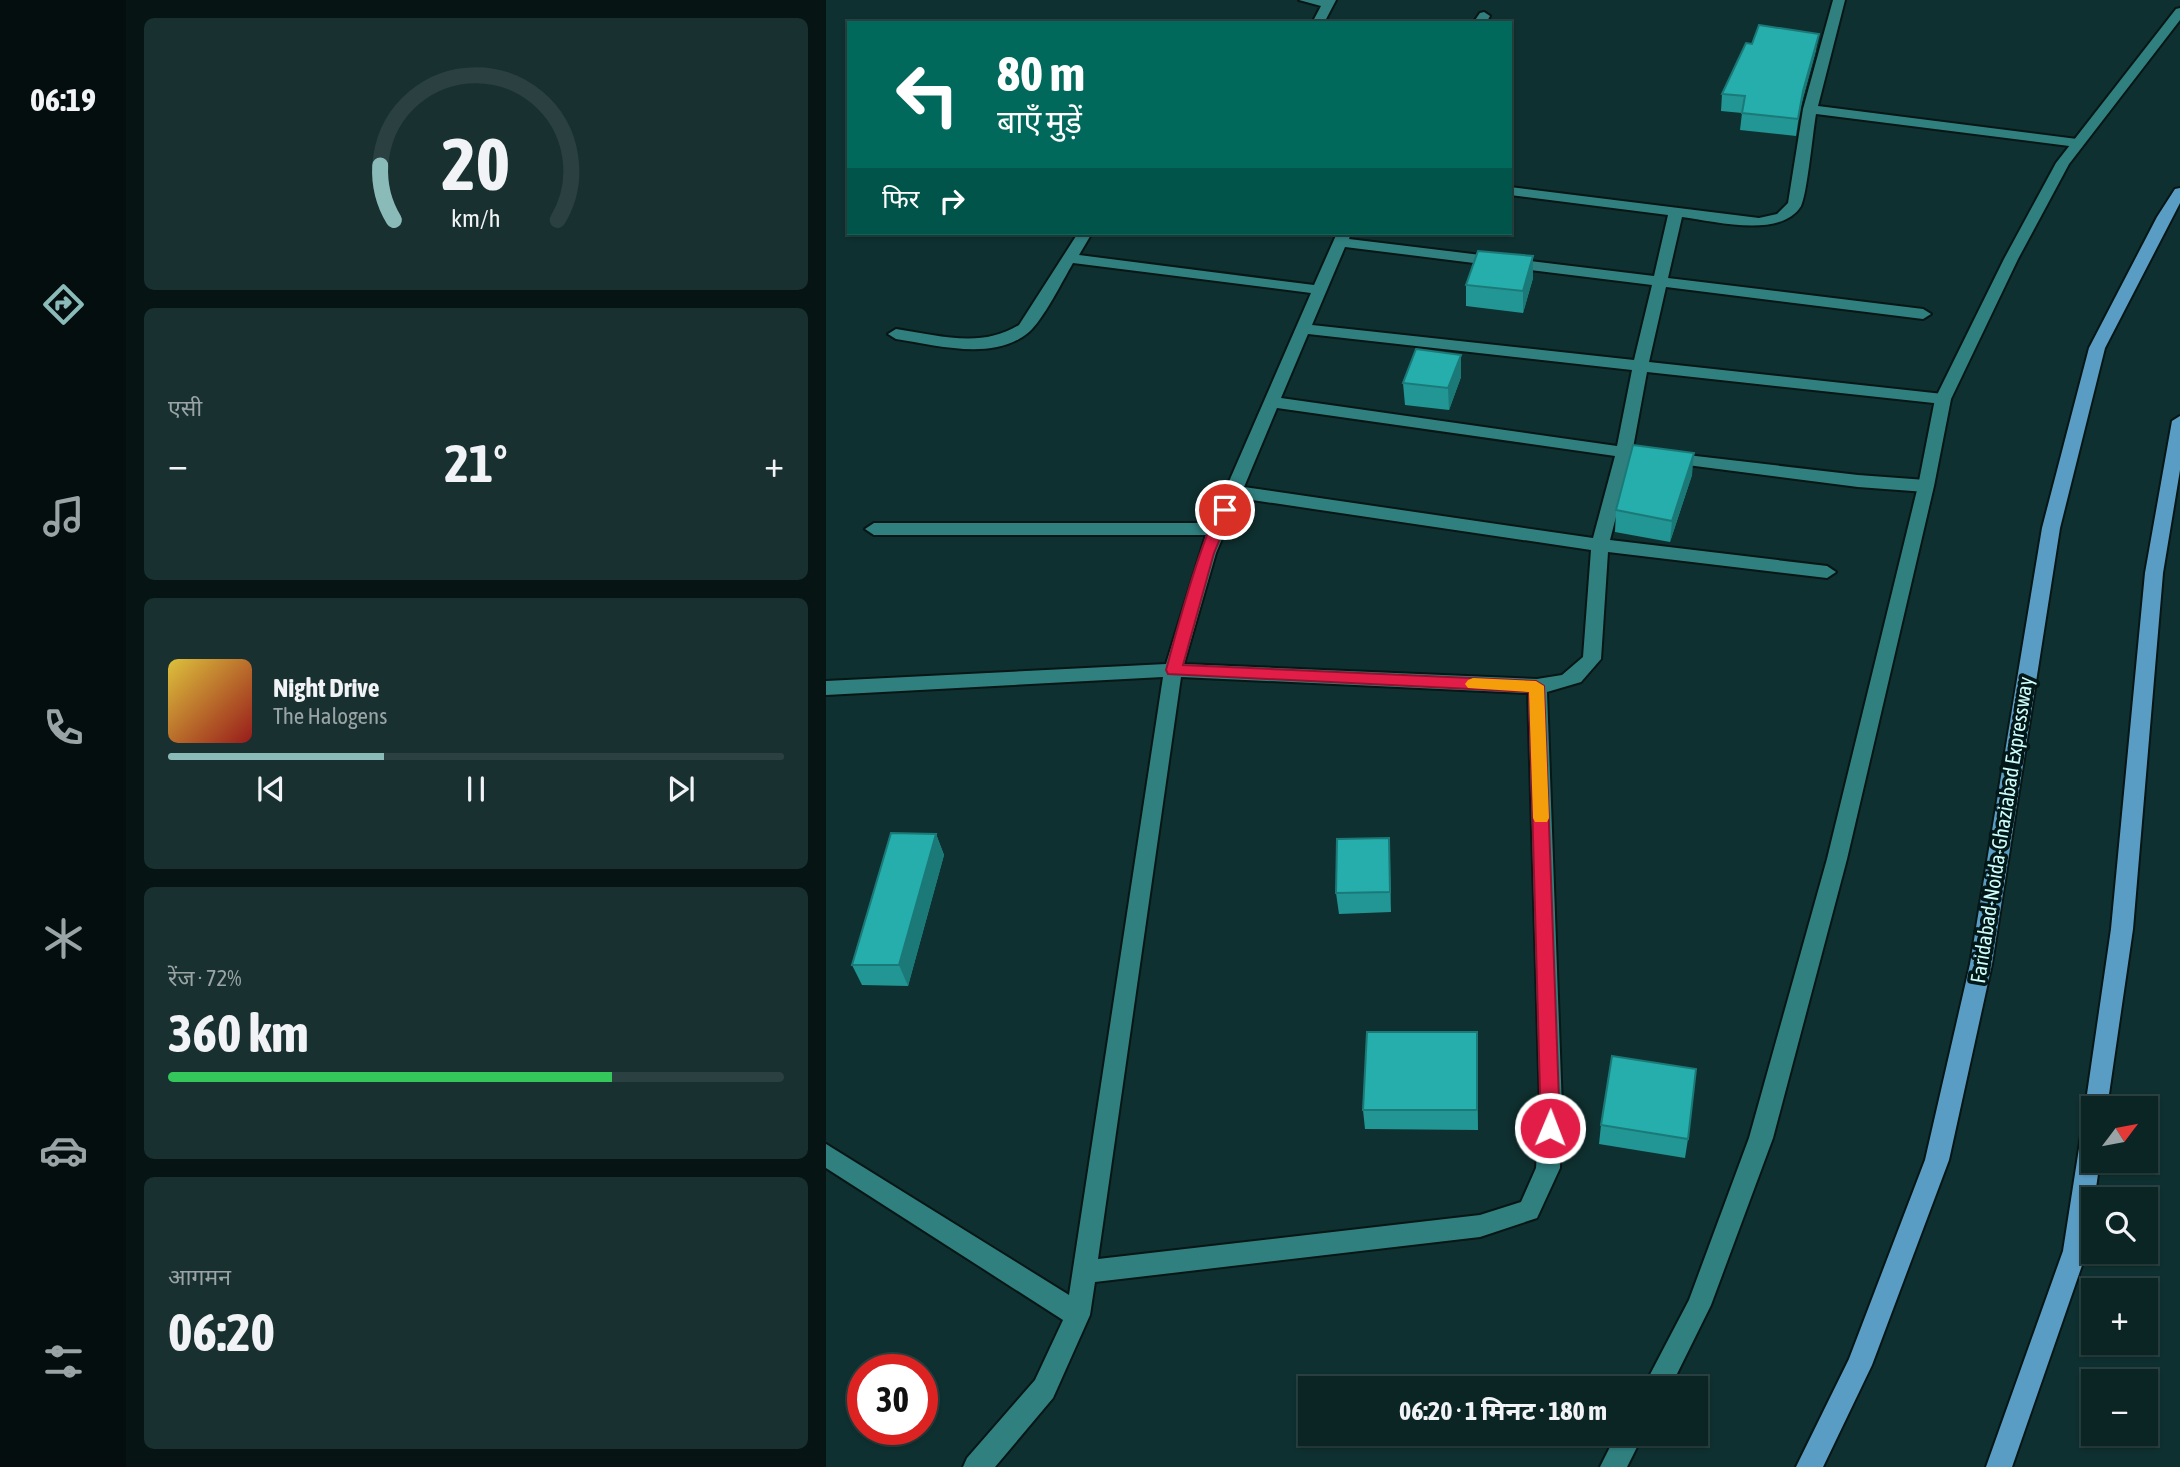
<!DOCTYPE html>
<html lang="hi">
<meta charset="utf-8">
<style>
:root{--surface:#0b2424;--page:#193031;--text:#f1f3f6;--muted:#9aa4a6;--line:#2b4141;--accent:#8bbbb9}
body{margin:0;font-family:"Asap Condensed","Noto Sans Devanagari",sans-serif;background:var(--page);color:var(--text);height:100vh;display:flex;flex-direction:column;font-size:26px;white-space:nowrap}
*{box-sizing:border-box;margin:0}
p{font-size:23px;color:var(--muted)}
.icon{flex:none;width:38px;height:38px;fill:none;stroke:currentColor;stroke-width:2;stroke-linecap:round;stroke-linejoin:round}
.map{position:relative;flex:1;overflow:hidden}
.drawer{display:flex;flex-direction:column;gap:18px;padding:18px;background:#061414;width:700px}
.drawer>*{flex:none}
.hud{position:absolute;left:21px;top:21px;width:665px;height:214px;border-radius:0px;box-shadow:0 2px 5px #0004,0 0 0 2px var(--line);background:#00695c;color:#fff;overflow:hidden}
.needle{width:46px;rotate:58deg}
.buttons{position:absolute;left:1255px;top:1096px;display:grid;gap:14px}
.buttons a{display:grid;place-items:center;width:77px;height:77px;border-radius:0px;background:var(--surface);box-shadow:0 2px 5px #0004,0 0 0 2px var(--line);font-size:35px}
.speed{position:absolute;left:21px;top:1354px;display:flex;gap:14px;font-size:35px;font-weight:700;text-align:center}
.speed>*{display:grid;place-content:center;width:91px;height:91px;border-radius:50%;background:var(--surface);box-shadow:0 2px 5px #0004,0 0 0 2px var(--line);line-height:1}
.speed .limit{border:10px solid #d22;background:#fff;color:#111}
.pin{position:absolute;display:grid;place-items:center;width:60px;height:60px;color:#fff;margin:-30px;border:4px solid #fff;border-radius:50%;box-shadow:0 2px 7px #0007}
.me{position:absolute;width:77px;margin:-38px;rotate:1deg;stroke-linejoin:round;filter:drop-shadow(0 0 5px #0008)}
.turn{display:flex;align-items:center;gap:24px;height:147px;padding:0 35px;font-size:32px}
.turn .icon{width:91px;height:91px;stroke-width:2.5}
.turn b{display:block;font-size:49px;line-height:60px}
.then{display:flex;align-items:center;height:66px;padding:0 35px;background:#0003;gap:14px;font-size:26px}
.big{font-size:52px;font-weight:700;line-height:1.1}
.drawer .widget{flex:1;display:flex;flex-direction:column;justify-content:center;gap:10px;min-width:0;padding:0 24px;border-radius:10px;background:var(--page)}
.drawer .dial{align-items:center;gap:0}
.dial svg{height:182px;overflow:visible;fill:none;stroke:var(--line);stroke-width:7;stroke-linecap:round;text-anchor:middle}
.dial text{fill:var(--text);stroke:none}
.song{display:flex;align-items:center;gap:21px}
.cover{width:84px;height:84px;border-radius:10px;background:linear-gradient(135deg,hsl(50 70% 55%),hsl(0 70% 35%))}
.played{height:7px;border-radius:4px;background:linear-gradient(90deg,var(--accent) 35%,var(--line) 35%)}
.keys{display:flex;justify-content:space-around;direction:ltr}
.heat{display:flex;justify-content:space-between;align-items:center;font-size:38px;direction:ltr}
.charge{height:10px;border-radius:5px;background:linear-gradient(90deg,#34c759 72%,var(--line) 0)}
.trip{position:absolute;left:472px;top:1376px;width:410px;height:70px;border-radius:0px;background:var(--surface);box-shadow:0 2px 5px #0004,0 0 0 2px var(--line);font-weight:700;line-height:70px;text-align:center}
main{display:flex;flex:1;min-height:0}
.tabs{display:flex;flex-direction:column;width:126px;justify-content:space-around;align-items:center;background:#040e0e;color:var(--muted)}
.tabs .icon{width:49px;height:49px}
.tabs .on{color:var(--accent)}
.tabs b{font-size:32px;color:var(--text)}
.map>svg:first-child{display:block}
</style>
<main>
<nav class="tabs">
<b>06:19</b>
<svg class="icon on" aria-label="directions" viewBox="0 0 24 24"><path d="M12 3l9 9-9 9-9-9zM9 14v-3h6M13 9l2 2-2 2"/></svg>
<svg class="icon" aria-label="music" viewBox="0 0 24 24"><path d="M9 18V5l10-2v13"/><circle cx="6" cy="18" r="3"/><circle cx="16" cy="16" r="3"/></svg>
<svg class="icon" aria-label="phone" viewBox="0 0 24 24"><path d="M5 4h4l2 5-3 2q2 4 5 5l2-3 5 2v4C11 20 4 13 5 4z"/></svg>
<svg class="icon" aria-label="climate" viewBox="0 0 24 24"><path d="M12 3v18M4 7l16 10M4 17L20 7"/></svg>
<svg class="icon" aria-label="car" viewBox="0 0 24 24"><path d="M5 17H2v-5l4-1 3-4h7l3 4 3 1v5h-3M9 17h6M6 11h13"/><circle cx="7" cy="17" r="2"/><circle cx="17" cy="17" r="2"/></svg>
<svg class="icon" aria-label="filters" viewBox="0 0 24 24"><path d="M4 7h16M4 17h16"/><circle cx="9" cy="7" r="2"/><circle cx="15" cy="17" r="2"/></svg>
</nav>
<section class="drawer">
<div class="widget dial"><svg viewBox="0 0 100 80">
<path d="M14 69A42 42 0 1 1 86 69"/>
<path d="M14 69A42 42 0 0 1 8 45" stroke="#8bbbb9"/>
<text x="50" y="56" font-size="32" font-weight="700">20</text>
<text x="50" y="72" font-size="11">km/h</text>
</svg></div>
<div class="widget"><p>एसी</p>
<div class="heat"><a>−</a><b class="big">21°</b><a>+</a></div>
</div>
<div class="widget">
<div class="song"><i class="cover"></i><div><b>Night Drive</b><p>The Halogens</p></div></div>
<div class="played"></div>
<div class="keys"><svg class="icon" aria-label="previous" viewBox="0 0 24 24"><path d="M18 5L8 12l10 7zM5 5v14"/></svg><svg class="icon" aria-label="pause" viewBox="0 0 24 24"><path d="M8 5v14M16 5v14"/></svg><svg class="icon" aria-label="next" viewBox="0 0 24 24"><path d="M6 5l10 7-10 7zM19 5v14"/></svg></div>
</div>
<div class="widget"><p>रेंज · 72%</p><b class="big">360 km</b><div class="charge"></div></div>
<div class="widget"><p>आगमन</p><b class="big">06:20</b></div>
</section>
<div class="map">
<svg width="1354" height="1467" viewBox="0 0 1354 1467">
<rect width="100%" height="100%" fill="#0f3030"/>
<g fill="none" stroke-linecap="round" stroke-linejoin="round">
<defs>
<path id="minor" d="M473,0H510L498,23H486L495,6Z
M1007,0H1019L992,106L1251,139L1258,143L1251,147L990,114C987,131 981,195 975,206C955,239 888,221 856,217L842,278L1097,309L1105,314L1097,319L840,287L823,362L1117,394L1125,399L1117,404L821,372L807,448L816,450L818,454L816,458L805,459L784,540L1001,566L1010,572L1001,578L782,552L775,659L755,682L721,692L736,1108L734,1168L711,1218L654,1237L269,1282L264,1315L227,1398L169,1467H137L141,1458L209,1380L237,1320L0,1168V1144L243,1295L337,677L0,695V681L340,664L380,535H48L39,529L48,523H385L485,293L247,263C237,280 217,320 203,332C168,362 111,345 70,339L62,334L70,329C112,335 155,349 193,325L252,233H266L253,255L488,285L511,233H525L523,239L828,276L842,215L684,195V187L933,218L951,214L962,203L977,109ZM519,247L826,285L808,360L486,325ZM482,334L806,370L791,446L455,398ZM451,408L789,456L767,538L418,487ZM413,498L765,550L757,657L736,675L711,679L358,664L390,553ZM355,677L702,693L714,1108L710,1168L695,1202L654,1215L272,1259Z
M658,12L664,16L660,23H647L654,13Z
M844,453L1032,475L1100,480L1108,486L1100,492L1032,487L838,462L836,458Z"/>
<path id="tertiary" d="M1354,8V20L1243,164L1192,259L1125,399L1108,486L1021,859L947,1138L885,1305L844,1388H817L863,1300L923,1138L1001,859L1092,486L1109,399L1178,259L1230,163L1350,9Z
M791,1433H818L801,1467H774Z"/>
<path id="primary" d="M1354,188V203L1279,348L1234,528L1166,964L1123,1160L1046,1365L997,1467H970L1023,1359L1099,1160L1144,964L1216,528L1263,348L1331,217L1349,189Z
M1354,416V470L1337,573L1307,929L1281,1108H1267V1117L1262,1115L1259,1108L1285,929L1319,573L1346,421Z
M1267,1119V1160H1274L1261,1251L1186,1467H1160L1237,1251L1256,1129L1259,1122Z"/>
</defs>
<!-- minor casing -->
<use href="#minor" stroke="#081615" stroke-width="4"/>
<!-- tertiary casing -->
<use href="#tertiary" stroke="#081615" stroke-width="4"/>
<!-- primary casing -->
<use href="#primary" stroke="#081615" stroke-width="4"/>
<!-- minor -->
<use href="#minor" fill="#2f807f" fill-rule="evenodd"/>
<!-- tertiary -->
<use href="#tertiary" fill="#2f807f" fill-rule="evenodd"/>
<!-- primary -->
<use href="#primary" fill="#5a9dc4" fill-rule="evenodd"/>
</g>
<!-- wall -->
<path fill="#219694" d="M990,50L974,109L970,136L914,130L916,113L895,111L896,94Z
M707,278L697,313L640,306V285Z
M635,377L623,410L579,405L577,383Z
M866,475L844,542L789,532L790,510Z
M110,834L118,855L82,986L36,985L26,965Z
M563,838L565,912L513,914L510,893Z
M651,1032L652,1130L539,1129L537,1110Z
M775,1125L862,1139L859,1158L773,1144Z"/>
<!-- shaded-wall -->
<path fill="#1b7a78" d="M993,34L990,50L974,109L970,136L977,91Z
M707,256V278L697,313V291Z
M635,355V377L623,410L622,388Z
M868,453L866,475L844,542L846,521Z
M110,834L118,855L82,986L73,965Z
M563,838L564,859L565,912L564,892Z"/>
<!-- building -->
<path fill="#26aeac" stroke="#1b7a78" stroke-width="2" d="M933,25L993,34L977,91L972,119L916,113L919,96L896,94L920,43L926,44Z
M652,251L707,256L697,291L640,285Z
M590,349L635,355L622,388L577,383Z
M807,445L868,453L846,521L790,510Z
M65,833L110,834L73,965H26Z
M563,838L564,892L510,893L511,839Z
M541,1032H651V1110H537Z
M786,1056L870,1069L862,1139L775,1125Z"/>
<!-- route -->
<path fill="#e11d48" stroke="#92132f" stroke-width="2" d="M399,505L406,510L388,553L357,665L710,681L718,686L734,1128L731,1134L724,1137L718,1134L715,1128L703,692L342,674L340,670C347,645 381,511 399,505Z"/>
<!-- slow -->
<path fill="#f59e0b" d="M647,678L710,681L718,686L723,818L721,822H709L707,818L703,692L642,688L639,684L642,680Z"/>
<g text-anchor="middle" stroke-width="7" stroke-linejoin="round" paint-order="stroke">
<!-- street labels -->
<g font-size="21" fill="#cefdfb" stroke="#021717">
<text transform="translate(1176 830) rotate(-81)" y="7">Faridabad-Noida-Ghaziabad Expressway</text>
</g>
</g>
</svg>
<div class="buttons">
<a><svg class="needle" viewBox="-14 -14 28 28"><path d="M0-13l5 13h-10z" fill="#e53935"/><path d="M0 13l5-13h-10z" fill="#9aa4a6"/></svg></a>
<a><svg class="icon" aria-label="search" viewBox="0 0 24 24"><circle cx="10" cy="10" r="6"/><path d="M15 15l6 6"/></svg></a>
<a>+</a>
<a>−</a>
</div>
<div class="speed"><div class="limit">30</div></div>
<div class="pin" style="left:399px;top:510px;background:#d93025"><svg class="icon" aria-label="arrive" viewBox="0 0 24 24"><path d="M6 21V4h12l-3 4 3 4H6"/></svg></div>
<svg class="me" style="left:724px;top:1128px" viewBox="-20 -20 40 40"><circle r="17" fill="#e11d48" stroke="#fff" stroke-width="3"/><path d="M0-11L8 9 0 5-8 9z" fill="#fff"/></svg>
<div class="trip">06:20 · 1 मिनट · 180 m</div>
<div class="hud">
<div class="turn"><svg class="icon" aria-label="left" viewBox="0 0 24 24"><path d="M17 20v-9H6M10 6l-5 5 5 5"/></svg><div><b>80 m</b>बाएँ मुड़ें</div></div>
<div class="then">फिर<svg class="icon" aria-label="right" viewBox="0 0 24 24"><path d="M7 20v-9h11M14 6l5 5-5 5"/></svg></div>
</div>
</div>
</main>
